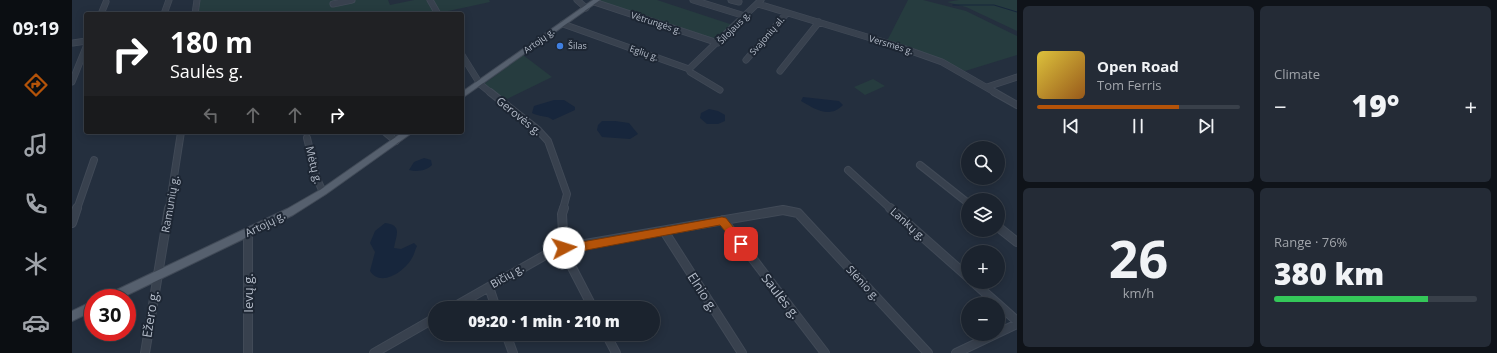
<!DOCTYPE html>
<meta charset="utf-8">
<style>
:root{--surface:#1b232e;--page:#242b36;--text:#f1f3f6;--muted:#a0a4aa;--line:#39404a;--accent:#b45309}
body{margin:0;font-family:"Open Sans",sans-serif;background:var(--page);color:var(--text);height:100vh;display:flex;flex-direction:column;font-size:15px;white-space:nowrap}
*{box-sizing:border-box;margin:0}
p{font-size:13px;color:var(--muted)}
.icon{flex:none;width:22px;height:22px;fill:none;stroke:currentColor;stroke-width:2;stroke-linecap:round;stroke-linejoin:round}
.map{position:relative;flex:1;overflow:hidden}
.panel{display:flex;flex-direction:column;gap:6px;padding:6px;background:#0f1319;width:480px}
.panel>*{flex:none}
.guide{position:absolute;left:12px;top:12px;width:380px;height:122px;border-radius:4px;box-shadow:0 2px 10px #0003,0 0 0 1px var(--line);background:#202124;color:#fff;overflow:hidden}
.controls{position:absolute;left:889px;top:141px;display:grid;gap:8px}
.controls a{display:grid;place-items:center;width:44px;height:44px;border-radius:50%;background:var(--surface);box-shadow:0 2px 10px #0003,0 0 0 1px var(--line);font-size:20px}
.speed{position:absolute;left:12px;top:289px;display:flex;gap:8px;font-size:20px;font-weight:700;text-align:center}
.speed>*{display:grid;place-content:center;width:52px;height:52px;border-radius:50%;background:var(--surface);box-shadow:0 2px 10px #0003,0 0 0 1px var(--line);line-height:1}
.speed .limit{border:6px solid #d22;background:#fff;color:#111}
.pin{position:absolute;display:grid;place-items:center;width:34px;height:34px;color:#fff;margin:-17px;border-radius:8px;box-shadow:0 2px 6px #0006}
.me{position:absolute;width:44px;margin:-22px;rotate:85deg;stroke-linejoin:round;filter:drop-shadow(0 0 3px #0008)}
.turn{display:flex;align-items:center;gap:14px;height:84px;padding:0 20px;font-size:18px}
.turn .icon{width:52px;height:52px;stroke-width:2.5}
.turn b{display:block;font-size:28px;line-height:34px}
.lanes{display:flex;align-items:center;height:38px;padding:0 20px;background:#0003;justify-content:center;gap:20px;direction:ltr}
.lanes .off{opacity:.35}
.big{font-size:30px;font-weight:800;line-height:1.1}
.panel .widget{flex:1;display:flex;flex-direction:column;justify-content:center;gap:6px;min-width:0;padding:0 14px;border-radius:6px;background:var(--page)}
.panel .dial{align-items:center;gap:0}
.dial b{font-size:52px;line-height:1}
.song{display:flex;align-items:center;gap:12px}
.cover{width:48px;height:48px;border-radius:6px;background:linear-gradient(135deg,hsl(50 70% 55%),hsl(30 70% 35%))}
.played{height:4px;border-radius:2px;background:linear-gradient(90deg,var(--accent) 70%,var(--line) 70%)}
.keys{display:flex;justify-content:space-around;direction:ltr}
.heat{display:flex;justify-content:space-between;align-items:center;font-size:22px;direction:ltr}
.charge{height:6px;border-radius:3px;background:linear-gradient(90deg,#34c759 76%,var(--line) 0)}
.panel .tiles{flex:1;display:grid;gap:6px;grid-template-columns:repeat(2,1fr)}
.trip{position:absolute;left:356px;top:301px;width:232px;height:40px;border-radius:20px;background:var(--surface);box-shadow:0 2px 10px #0003,0 0 0 1px var(--line);font-weight:800;line-height:40px;text-align:center}
main{display:flex;flex:1;min-height:0}
.tabs{display:flex;flex-direction:column;width:72px;justify-content:space-around;align-items:center;background:#0b0e12;color:var(--muted)}
.tabs .icon{width:28px;height:28px}
.tabs .active{color:var(--accent)}
.tabs b{font-size:18px;color:var(--text)}
.map>svg:first-child{display:block}
</style>
<main>
<nav class="tabs">
<b>09:19</b>
<svg class="icon active" aria-label="directions" viewBox="0 0 24 24"><path d="M12 3l9 9-9 9-9-9zM9 14v-3h6M13 9l2 2-2 2"/></svg>
<svg class="icon" aria-label="music" viewBox="0 0 24 24"><path d="M9 18V5l10-2v13"/><circle cx="6" cy="18" r="3"/><circle cx="16" cy="16" r="3"/></svg>
<svg class="icon" aria-label="phone" viewBox="0 0 24 24"><path d="M5 4h4l2 5-3 2q2 4 5 5l2-3 5 2v4C11 20 4 13 5 4z"/></svg>
<svg class="icon" aria-label="climate" viewBox="0 0 24 24"><path d="M12 3v18M4 7l16 10M4 17L20 7"/></svg>
<svg class="icon" aria-label="car" viewBox="0 0 24 24"><path d="M5 17H2v-5l4-1 3-4h7l3 4 3 1v5h-3M9 17h6M6 11h13"/><circle cx="7" cy="17" r="2"/><circle cx="17" cy="17" r="2"/></svg>
</nav>
<div class="map">
<svg width="945" height="353" viewBox="0 0 945 353">
<rect width="100%" height="100%" fill="#242f3e"/>
<!-- green -->
<path fill="#263c3f" d="M127,0H316L318,5L342,0H357L364,14H124Z
M360,0H417L418,2L367,13Z
M529,0H585L661,25L646,40L527,1Z
M836,0H851L894,11L945,36V55L893,71L855,54L815,41Z
M887,0H945V31L894,7L875,2Z
M451,55L480,77L431,101L412,84Z
M801,79L813,86L793,95L782,87Z"/>
<!-- water -->
<path fill="#17263c" d="M731,97L767,101L771,105C757,119 743,109 729,101Z
M482,100H492L503,107V110L481,120C475,115 467,117 460,113L462,106Z
M637,109L646,111L653,115V121L646,124H635L628,118L629,113Z
M530,121H543L557,123L566,134L558,139L530,137L525,130L526,125Z
M352,158L359,160L360,165C354,171 345,172 337,170L342,162Z
M313,223C331,225 324,235 322,248L329,249L342,243L345,246C343,250 342,255 340,258C333,271 309,288 298,271L303,252L298,243L303,231Z"/>
<g fill="none" stroke-linecap="round" stroke-linejoin="round">
<!-- stream -->
<path stroke="#17263c" stroke-width="1" d="M881,5H922L945,12"/>
<defs>
<path id="minor-far2" d="M358,0L366,14
M505,0L514,8
M621,0L673,16
M659,0L667,2
M522,2L646,43
M261,4L280,0
M686,4L825,46L870,62L924,93
M29,14L34,2
M92,14L97,0
M123,14L125,0
M491,24L617,69L618,72L648,90
M1,43L14,41
M390,55L408,84L419,93
M674,60L715,13
M617,69L689,0
M708,71L747,22
M0,82L14,47
M915,87L945,77"/>
<path id="minor-far1" d="M418,92L466,130L476,141L495,194L491,209
M922,92L945,105
M313,132L324,141
M235,138L245,179L251,192
M848,165L896,203
M776,170L819,209
M5,209L22,160
M97,209L109,132"/>
<path id="minor" d="M492,208L490,214L492,252L521,308
M818,208L896,277
M651,220L753,353
M0,223L5,208
M926,227L945,242
M592,231L670,353
M176,234V353
M901,282L926,304
M417,287L424,308
M926,304L945,321
M380,308L484,249L711,210L726,213L856,353
M926,333L945,324
M434,334L441,353
M534,334L544,353
M73,353L97,208
M302,353L363,318
M884,353L924,334"/>
<path id="major" d="M521,0H528L390,98V92Z
M331,132H341L254,194L221,215L49,298H32L34,295L215,209L248,190Z
M21,301V311L0,321V311Z"/>
</defs>
<!-- minor-far2 casing -->
<use href="#minor-far2" stroke="#414a57" stroke-width="7"/>
<!-- minor-far1 casing -->
<use href="#minor-far1" stroke="#414a57" stroke-width="8"/>
<!-- minor casing -->
<use href="#minor" stroke="#414a57" stroke-width="10"/>
<!-- major casing -->
<use href="#major" stroke="#414a57" stroke-width="2"/>
<!-- minor-far2 -->
<use href="#minor-far2" stroke="#38414e" stroke-width="5.5"/>
<!-- minor-far1 -->
<use href="#minor-far1" stroke="#38414e" stroke-width="6"/>
<!-- minor -->
<use href="#minor" stroke="#38414e" stroke-width="8"/>
<!-- major -->
<use href="#major" fill="#56606e" fill-rule="evenodd"/>
</g>
<!-- route -->
<path fill="#b45309" stroke="#753606" d="M650,217L654,218L673,242L674,244L673,247H666L648,225L504,252H492L486,248L492,244L504,243Z"/>
<!-- markers -->
<circle fill="#3f7fe0" stroke="#1d2633" stroke-width="1.5" cx="488" cy="46" r="4"/>
<g text-anchor="middle" stroke-width="4" stroke-linejoin="round" paint-order="stroke">
<!-- far-street labels -->
<g font-size="9" fill="#b4bcc9" stroke="#1d2633">
<text transform="translate(584 23) rotate(18)" y="3">Vėtrungės g.</text>
<text transform="translate(662 28) rotate(-45)" y="3">Šilojaus g.</text>
<text transform="translate(695 36) rotate(-49)" y="3">Svajonių al.</text>
<text transform="translate(467 41) rotate(-36)" y="3">Artojų g.</text>
<text transform="translate(819 45) rotate(17)" y="3">Versmės g.</text>
<text transform="translate(572 53) rotate(19)" y="3">Eglių g.</text>
</g>
<!-- far-poi labels -->
<g font-size="9" fill="#b4bcc9" stroke="#1d2633" text-anchor="start">
<text x="496" y="49">Šilas</text>
</g>
<!-- street labels -->
<g font-size="11" fill="#b4bcc9" stroke="#1d2633">
<text transform="translate(447 116) rotate(39)" y="4">Gerovės g.</text>
<text transform="translate(242 165) rotate(76)" y="4">Mėtų g.</text>
<text transform="translate(98 204) rotate(-80)" y="4">Ramunių g.</text>
<text transform="translate(193 224) rotate(-27)" y="4">Artojų g.</text>
<text transform="translate(836 224) rotate(42)" y="4">Lankų g.</text>
<text transform="translate(435 276) rotate(-30)" y="4">Bičių g.</text>
<text transform="translate(791 283) rotate(47)" y="4">Slėnio g.</text>
</g>
<!-- near-street labels -->
<g font-size="13" fill="#b4bcc9" stroke="#1d2633">
<text transform="translate(631 292) rotate(57)" y="5">Elnio g.</text>
<text transform="translate(176 293) rotate(-90)" y="5">Ievų g.</text>
<text transform="translate(709 296) rotate(52)" y="5">Saulės g.</text>
<text transform="translate(78 314) rotate(-81)" y="5">Ežero g.</text>
</g>
</g>
</svg>
<div class="controls">
<a><svg class="icon" aria-label="search" viewBox="0 0 24 24"><circle cx="10" cy="10" r="6"/><path d="M15 15l6 6"/></svg></a>
<a><svg class="icon" aria-label="layers" viewBox="0 0 24 24"><path d="M12 4l9 5-9 5-9-5zM3 14l9 5 9-5"/></svg></a>
<a>+</a>
<a>−</a>
</div>
<div class="speed"><div class="limit">30</div></div>
<div class="pin" style="left:669px;top:244px;background:#d93025"><svg class="icon" aria-label="arrive" viewBox="0 0 24 24"><path d="M6 21V4h12l-3 4 3 4H6"/></svg></div>
<svg class="me" style="left:492px;top:248px" viewBox="-20 -20 40 40"><circle r="19" fill="#fff"/><path d="M0-13L10 11 0 6-10 11z" fill="#b45309"/></svg>
<div class="trip">09:20 · 1 min · 210 m</div>
<div class="guide">
<div class="turn"><svg class="icon" aria-label="right" viewBox="0 0 24 24"><path d="M7 20v-9h11M14 6l5 5-5 5"/></svg><div><b>180 m</b>Saulės g.</div></div>
<div class="lanes"><svg class="icon off" aria-label="left" viewBox="0 0 24 24"><path d="M17 20v-9H6M10 6l-5 5 5 5"/></svg><svg class="icon off" aria-label="ahead" viewBox="0 0 24 24"><path d="M12 20V5M6 11l6-6 6 6"/></svg><svg class="icon off" aria-label="ahead" viewBox="0 0 24 24"><path d="M12 20V5M6 11l6-6 6 6"/></svg><svg class="icon" aria-label="right" viewBox="0 0 24 24"><path d="M7 20v-9h11M14 6l5 5-5 5"/></svg></div>
</div>
</div>
<section class="panel">
<div class="tiles">
<div class="widget">
<div class="song"><i class="cover"></i><div><b>Open Road</b><p>Tom Ferris</p></div></div>
<div class="played"></div>
<div class="keys"><svg class="icon" aria-label="previous" viewBox="0 0 24 24"><path d="M18 5L8 12l10 7zM5 5v14"/></svg><svg class="icon" aria-label="pause" viewBox="0 0 24 24"><path d="M8 5v14M16 5v14"/></svg><svg class="icon" aria-label="next" viewBox="0 0 24 24"><path d="M6 5l10 7-10 7zM19 5v14"/></svg></div>
</div>
<div class="widget"><p>Climate</p>
<div class="heat"><a>−</a><b class="big">19°</b><a>+</a></div>
</div>
<div class="widget dial"><b>26</b><p>km/h</p></div>
<div class="widget"><p>Range · 76%</p><b class="big">380 km</b><div class="charge"></div></div>
</div>
</section>
</main>
